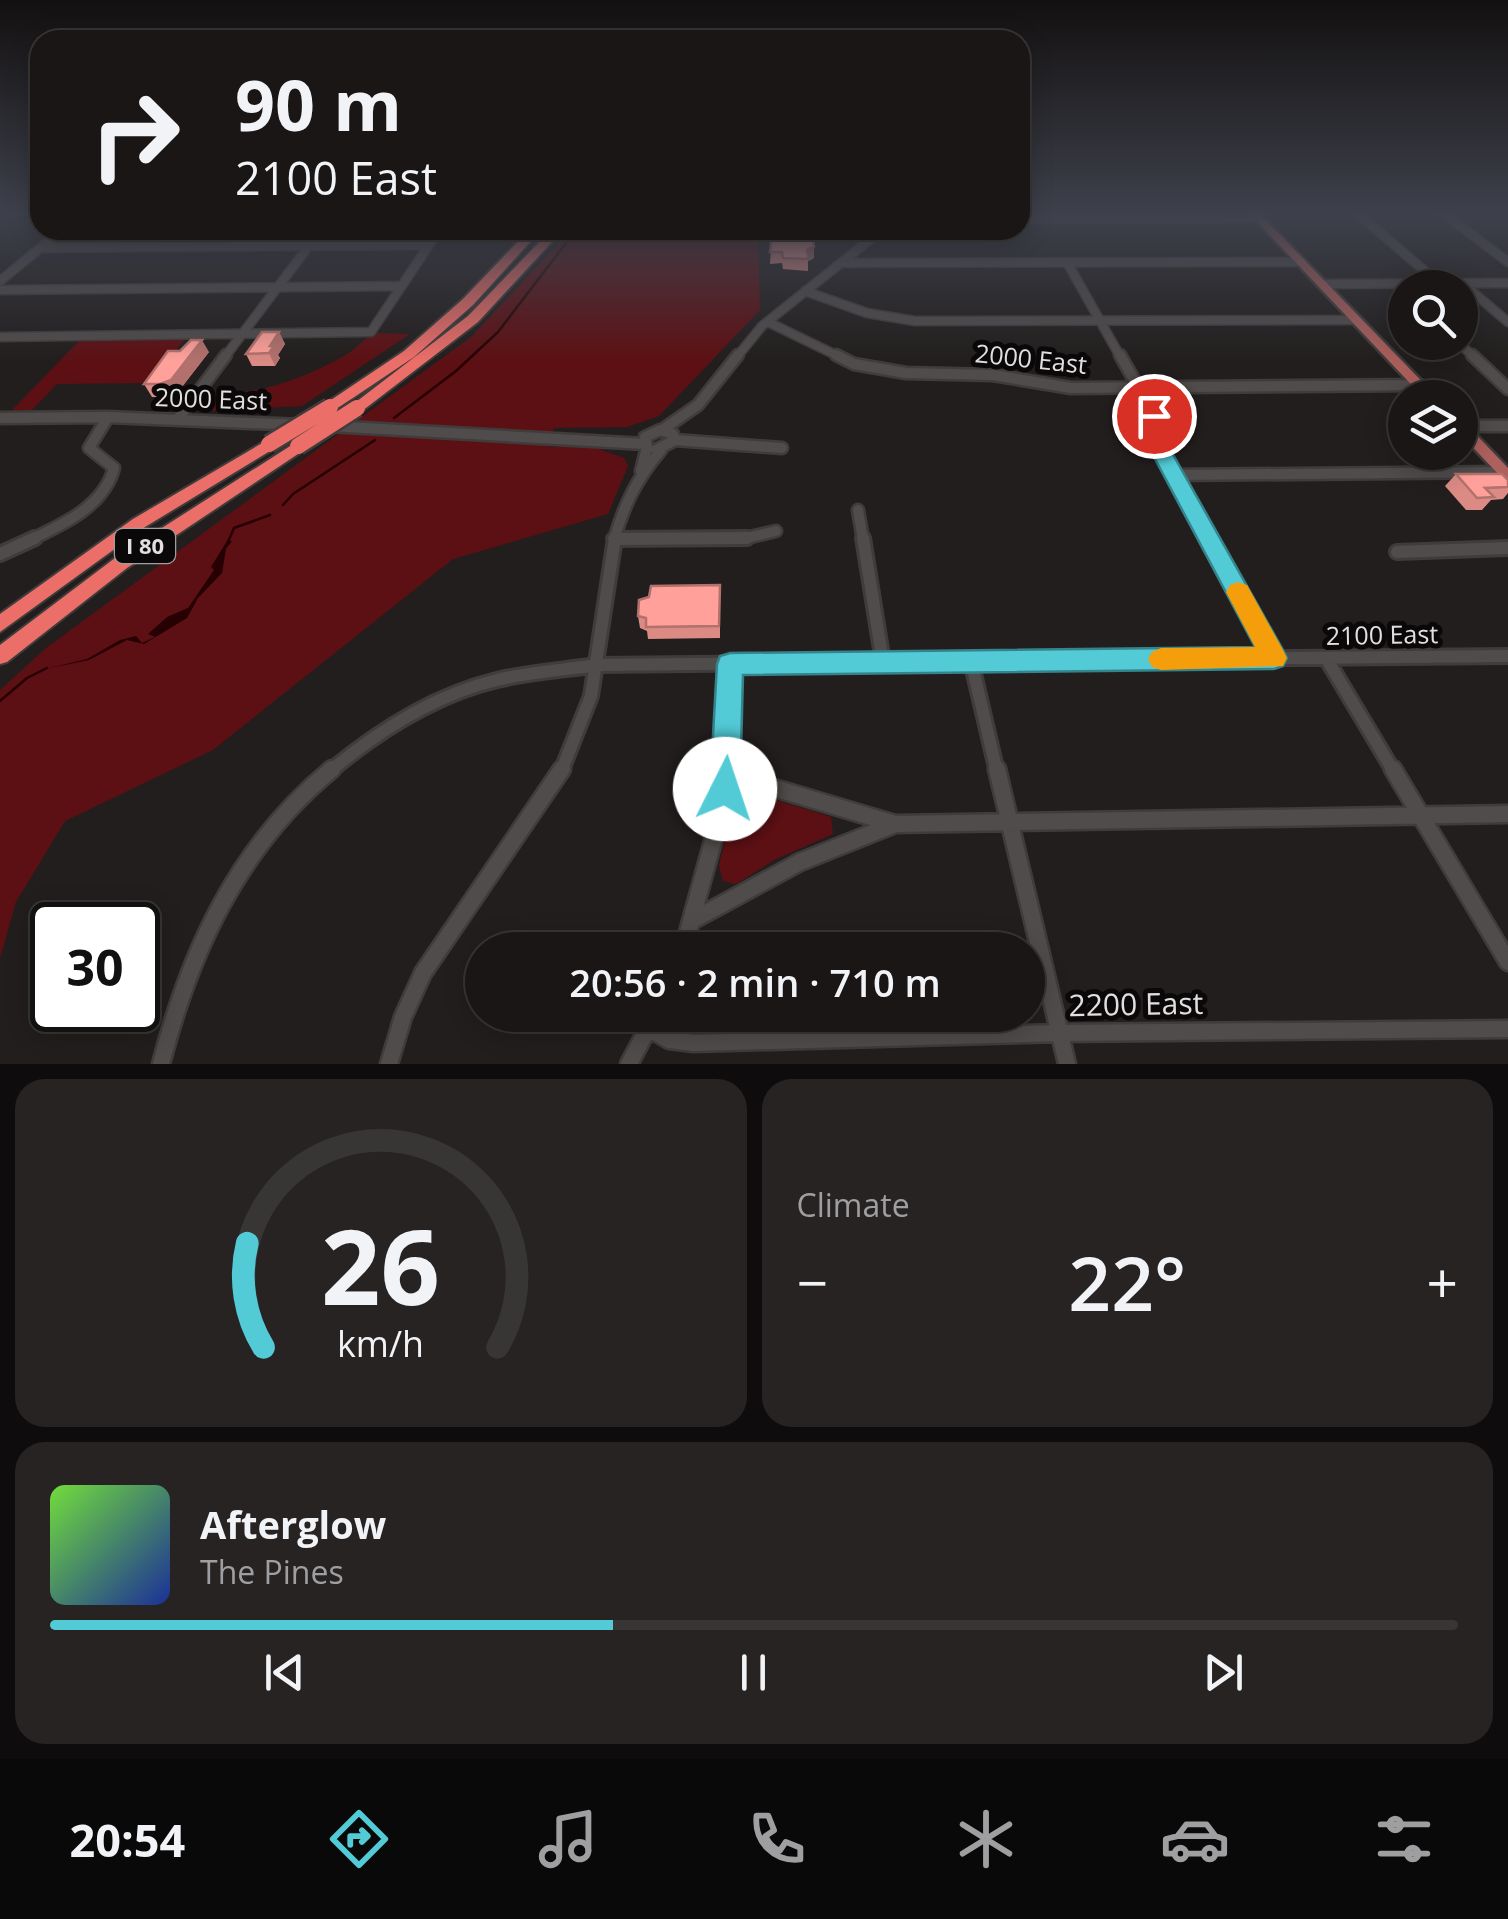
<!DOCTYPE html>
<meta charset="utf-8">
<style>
:root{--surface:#1a1616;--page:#272323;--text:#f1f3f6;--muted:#9f9fa1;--line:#383535;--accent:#52cbd7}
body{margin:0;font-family:"Open Sans",sans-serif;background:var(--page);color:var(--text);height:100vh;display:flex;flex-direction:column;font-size:38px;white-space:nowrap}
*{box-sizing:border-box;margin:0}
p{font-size:32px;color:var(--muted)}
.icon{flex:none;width:55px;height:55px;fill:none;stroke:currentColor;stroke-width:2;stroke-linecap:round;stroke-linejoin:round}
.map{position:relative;height:1064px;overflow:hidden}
.details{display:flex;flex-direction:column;gap:15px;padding:15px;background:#0e0c0c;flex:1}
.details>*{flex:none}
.top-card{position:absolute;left:30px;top:30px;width:1000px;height:210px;border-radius:30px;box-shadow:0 5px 25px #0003,0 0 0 2px var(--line);background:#1a1616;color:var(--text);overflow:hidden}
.fabs{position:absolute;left:1388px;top:270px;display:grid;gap:20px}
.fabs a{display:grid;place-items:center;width:90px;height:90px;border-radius:50%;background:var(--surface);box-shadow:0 5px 25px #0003,0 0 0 2px var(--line);font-size:50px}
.speed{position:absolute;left:30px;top:902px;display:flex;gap:20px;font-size:50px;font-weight:700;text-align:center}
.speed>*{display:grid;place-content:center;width:130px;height:130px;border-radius:50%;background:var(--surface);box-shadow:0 5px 25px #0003,0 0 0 2px var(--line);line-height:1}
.speed .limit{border:5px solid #111;border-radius:15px;background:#fff;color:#111}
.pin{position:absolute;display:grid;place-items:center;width:85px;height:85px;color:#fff;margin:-42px;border:5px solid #fff;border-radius:50%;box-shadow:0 2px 10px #0007}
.me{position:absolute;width:110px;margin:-55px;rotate:4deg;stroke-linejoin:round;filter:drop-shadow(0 0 8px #0008)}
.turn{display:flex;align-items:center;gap:35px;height:210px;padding:0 40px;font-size:45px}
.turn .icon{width:130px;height:130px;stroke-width:2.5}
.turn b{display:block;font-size:70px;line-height:85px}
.big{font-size:75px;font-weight:600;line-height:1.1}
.details .tile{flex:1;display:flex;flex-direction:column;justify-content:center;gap:15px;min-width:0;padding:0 35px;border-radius:30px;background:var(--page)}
.details .dial{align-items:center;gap:0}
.dial svg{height:260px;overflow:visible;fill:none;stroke:var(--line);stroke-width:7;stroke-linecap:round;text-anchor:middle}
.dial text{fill:var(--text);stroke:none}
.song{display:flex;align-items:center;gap:30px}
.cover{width:120px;height:120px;border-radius:15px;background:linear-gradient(135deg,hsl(100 70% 55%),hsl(230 70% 35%))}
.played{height:10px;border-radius:5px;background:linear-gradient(90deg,var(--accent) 40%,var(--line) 40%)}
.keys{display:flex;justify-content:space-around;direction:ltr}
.heat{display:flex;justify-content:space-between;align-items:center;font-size:55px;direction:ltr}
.details .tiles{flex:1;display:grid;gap:15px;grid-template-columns:1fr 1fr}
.tile:last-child{grid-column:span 2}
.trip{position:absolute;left:465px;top:932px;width:580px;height:100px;border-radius:50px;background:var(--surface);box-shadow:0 5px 25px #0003,0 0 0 2px var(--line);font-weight:600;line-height:100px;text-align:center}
.tab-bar{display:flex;height:160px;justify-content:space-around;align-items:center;background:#0a0909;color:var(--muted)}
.tab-bar .icon{width:70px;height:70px}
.tab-bar .active{color:var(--accent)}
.tab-bar b{font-size:45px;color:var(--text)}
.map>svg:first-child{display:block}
</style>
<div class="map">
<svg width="1508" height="1064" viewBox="0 0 1508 1064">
<rect width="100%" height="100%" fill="#221e1d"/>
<!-- green -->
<path fill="#5d1013" d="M571,230H758L760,310L659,416L627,427L554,428L547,447L590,446L624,458L628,466L608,514L453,559L213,750L65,821L16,902L0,958V690L46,648L471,337Z
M376,333L410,334L302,406L201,411L209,394C261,394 298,381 344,356C357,349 361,339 376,333Z
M185,339L149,383L57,384L32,410H12L80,340Z
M747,791L831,817L833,834L776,859L736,884L723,881L719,866L734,799Z"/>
<!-- water -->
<path fill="#260002" d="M227,541H232L226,549L222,573L198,598L187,618L144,644L127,640L89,660L45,669L87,659L120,640L136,636L142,643L155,637L148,634L167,617L188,608L214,570L211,567Z"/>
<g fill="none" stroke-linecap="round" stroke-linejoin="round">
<!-- stream -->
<path stroke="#260002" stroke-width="2.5" d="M394,418L456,371L498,332L576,230
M283,505L293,494L375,440
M228,542L234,528L270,515
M0,701L27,678L47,668"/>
<defs>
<path id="minor-far3" d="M1357,213L1439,283
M1443,213L1508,262
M1020,219L1259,218
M40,248L429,245
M841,263L1302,262
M1068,264L1121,358
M0,281L62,230
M1462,283L1508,322
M1323,284L1508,283
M0,290L401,286
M805,291L867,313L915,321L1357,320
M768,322L842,358
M0,337L371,332L439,230
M1458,342L1475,358
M224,358L321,230
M736,358L762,326L882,230"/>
<path id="minor-far2" d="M836,355L854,364L906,373L993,375L1071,388L1420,385
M1120,355L1154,415L1156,442L1210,540
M1472,355L1508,389
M0,418L108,417L301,425
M178,419L226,355
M329,426L645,444
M1460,426H1508
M662,430L698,405L738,355
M675,440L782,448
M641,471L647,447L645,437L660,430L673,434L675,440L656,450
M1174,475L1504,472
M858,510L863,540
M614,539L746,538L776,531
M30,540C64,524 104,506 114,468L89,448L108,417
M614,540C624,505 637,478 661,450"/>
<path id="minor-far1" d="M863,538L883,662
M1208,538L1274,658
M614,539L747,538
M1397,552L1508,548
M0,554L35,538
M1326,658L1394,772
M971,661L997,772
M329,772C378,731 434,695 497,680C530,672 564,670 597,665L1508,656
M561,772L591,696L615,538
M725,772L730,664"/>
<path id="minor" d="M997,769L1067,1064
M1393,769L1508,962
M727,774L895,824L1508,814
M693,920L800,862L895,824
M683,950L723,805L725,769
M648,1028L669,1040L694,1043L1060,1033L1508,1029
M161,1064C190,951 239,845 332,769
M389,1064L403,1017L423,973L562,769
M629,1064L655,1015"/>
<path id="major" d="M1249,213H1259L1438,398H1424Z
M1460,422L1465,423L1508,468V481L1503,479L1460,434Z"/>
<path id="highway" d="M529,230H541L473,305L414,357L335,410H325L323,407L325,404L404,351L463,299Z
M551,230H563L478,322L362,411H352L350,408L352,405L468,316Z
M269,439L277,444L275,448L145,527L0,632V614L133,519Z
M298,441L306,446L304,450L127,568L7,662L0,664V645L115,558Z"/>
</defs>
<!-- minor-far3 casing -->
<use href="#minor-far3" stroke="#3f3c3b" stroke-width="11"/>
<!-- minor-far2 casing -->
<use href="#minor-far2" stroke="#3f3c3b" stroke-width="15"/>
<!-- minor-far1 casing -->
<use href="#minor-far1" stroke="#3f3c3b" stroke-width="18"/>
<!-- minor casing -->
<use href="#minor" stroke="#3f3c3b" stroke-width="21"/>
<!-- major casing -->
<use href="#major" stroke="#3f3c3b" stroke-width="5"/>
<!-- highway casing -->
<use href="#highway" stroke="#3f3c3b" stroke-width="4"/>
<!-- minor-far3 -->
<use href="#minor-far3" stroke="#514c4c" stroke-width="8"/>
<!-- minor-far2 -->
<use href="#minor-far2" stroke="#514c4c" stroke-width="10"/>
<!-- minor-far1 -->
<use href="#minor-far1" stroke="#514c4c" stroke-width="12"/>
<!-- minor -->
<use href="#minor" stroke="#514c4c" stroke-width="16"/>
<!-- major -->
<use href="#major" fill="#ae605d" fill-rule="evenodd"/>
<!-- highway -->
<use href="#highway" fill="#ec6e69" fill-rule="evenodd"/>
<defs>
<path id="highway-bridge" d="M269,444L330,407
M298,446L357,408"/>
</defs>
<!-- highway-bridge casing -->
<use href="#highway-bridge" stroke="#3f3c3b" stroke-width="21" stroke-linecap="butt"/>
<!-- highway-bridge -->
<use href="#highway-bridge" stroke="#ec6e69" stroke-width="16"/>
</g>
<!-- wall -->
<path fill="#db8a84" d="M772,233L814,258L808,261V271L783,269L782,263L770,264Z
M279,332L285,344L278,355L280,358L275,366H252L246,354Z
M180,351L209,352L178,392L168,397H152L144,384Z
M1456,474L1508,480V493L1503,499L1491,500L1482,510H1466L1445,486Z
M720,598V638L648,639L647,631L640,628L638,616Z"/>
<!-- shaded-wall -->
<path fill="#b2716c" d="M814,247V258L808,261L807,250Z
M279,332L285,344L278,355L280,358L275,366L269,353L270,346Z
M202,340L209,352L178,392L168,397L160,384Z"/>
<!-- building -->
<path fill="#ffa19a" stroke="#b2716c" stroke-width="2.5" d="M812,231L814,247L807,250L809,259L783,258L782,252H770L772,233Z
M262,332H279L270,346H274L269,353L246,354Z
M191,340H202L171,380L160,384H144L168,351H180Z
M1456,474H1502L1508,480V487L1485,488L1494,497L1477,498Z
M720,585L719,626L646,627V618L638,616L639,600L649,597L651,586Z"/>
<!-- sky -->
<linearGradient id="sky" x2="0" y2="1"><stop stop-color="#131010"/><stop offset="0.59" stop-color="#3e414c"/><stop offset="1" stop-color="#3e414c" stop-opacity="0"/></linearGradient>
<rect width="1508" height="362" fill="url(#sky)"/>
<!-- route -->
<path fill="#52cbd7" stroke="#35848c" stroke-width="2.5" d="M1154,409L1164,416L1166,442L1283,650L1287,658L1283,666L1274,669L743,675L740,789L735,799L725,803L715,799L710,789L717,664L720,656L730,653L1255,647L1146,442L1144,416Z"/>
<!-- slow -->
<path fill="#f59e0b" d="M1238,582L1247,585L1283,650L1287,658L1283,666L1161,670L1152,667L1148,659L1152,652L1161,648L1255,647L1226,592L1230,585Z"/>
<g text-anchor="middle" stroke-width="10" stroke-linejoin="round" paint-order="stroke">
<!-- shield labels -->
<rect fill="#0a0808" stroke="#a19e9e" stroke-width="2.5" x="115" y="529" width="60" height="34" rx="8"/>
<g font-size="22" font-weight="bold" fill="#e2dfde">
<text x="145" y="554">I 80</text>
</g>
<!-- street labels -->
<g font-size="25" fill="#e2dfde" stroke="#0a0808">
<text transform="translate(1031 359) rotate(6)" y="9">2000 East</text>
<text transform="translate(211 399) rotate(2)" y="9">2000 East</text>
<text transform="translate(1382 635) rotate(-1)" y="9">2100 East</text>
</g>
<!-- near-street labels -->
<g font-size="30" fill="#e2dfde" stroke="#0a0808">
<text transform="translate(1136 1005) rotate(-1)" y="10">2200 East</text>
</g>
</g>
</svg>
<div class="fabs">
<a><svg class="icon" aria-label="search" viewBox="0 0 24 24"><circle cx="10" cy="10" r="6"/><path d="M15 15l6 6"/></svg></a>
<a><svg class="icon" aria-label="layers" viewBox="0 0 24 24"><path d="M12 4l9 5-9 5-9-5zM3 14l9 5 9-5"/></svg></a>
</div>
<div class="speed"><div class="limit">30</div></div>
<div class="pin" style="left:1154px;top:416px;background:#d93025"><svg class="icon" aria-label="arrive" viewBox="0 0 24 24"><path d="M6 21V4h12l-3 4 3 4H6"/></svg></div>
<svg class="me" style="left:725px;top:789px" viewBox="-20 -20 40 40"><circle r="19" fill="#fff"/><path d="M0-13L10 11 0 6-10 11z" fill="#52cbd7"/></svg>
<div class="trip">20:56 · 2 min · 710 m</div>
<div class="top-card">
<div class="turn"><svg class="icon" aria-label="right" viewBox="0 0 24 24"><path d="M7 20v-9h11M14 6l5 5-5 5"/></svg><div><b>90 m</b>2100 East</div></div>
</div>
</div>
<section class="details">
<div class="tiles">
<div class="tile dial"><svg viewBox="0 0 100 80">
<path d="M14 69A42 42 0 1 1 86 69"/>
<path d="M14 69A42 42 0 0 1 9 37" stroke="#52cbd7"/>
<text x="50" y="56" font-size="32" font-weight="700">26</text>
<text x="50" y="72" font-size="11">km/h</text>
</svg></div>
<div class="tile"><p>Climate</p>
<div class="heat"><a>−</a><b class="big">22°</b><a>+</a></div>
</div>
<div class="tile">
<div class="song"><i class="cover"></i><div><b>Afterglow</b><p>The Pines</p></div></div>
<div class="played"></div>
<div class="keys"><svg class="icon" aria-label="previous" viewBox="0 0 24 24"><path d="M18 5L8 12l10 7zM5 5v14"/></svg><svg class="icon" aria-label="pause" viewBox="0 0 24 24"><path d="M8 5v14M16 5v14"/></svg><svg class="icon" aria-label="next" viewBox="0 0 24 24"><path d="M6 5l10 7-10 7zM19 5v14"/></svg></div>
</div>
</div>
</section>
<nav class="tab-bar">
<b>20:54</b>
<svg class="icon active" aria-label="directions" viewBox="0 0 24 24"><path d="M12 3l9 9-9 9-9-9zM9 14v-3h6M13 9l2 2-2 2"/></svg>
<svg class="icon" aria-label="music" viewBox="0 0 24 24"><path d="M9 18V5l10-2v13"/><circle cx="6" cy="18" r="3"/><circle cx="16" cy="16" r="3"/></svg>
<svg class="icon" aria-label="phone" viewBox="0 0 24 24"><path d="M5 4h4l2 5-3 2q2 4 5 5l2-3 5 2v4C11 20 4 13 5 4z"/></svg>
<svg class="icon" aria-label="climate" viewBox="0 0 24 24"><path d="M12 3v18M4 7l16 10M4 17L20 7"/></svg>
<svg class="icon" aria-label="car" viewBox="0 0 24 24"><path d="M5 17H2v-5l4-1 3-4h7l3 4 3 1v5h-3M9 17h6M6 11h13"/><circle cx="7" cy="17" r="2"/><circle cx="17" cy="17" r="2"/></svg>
<svg class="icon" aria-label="filters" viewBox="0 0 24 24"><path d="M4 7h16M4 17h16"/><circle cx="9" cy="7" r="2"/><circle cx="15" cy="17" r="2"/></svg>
</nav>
